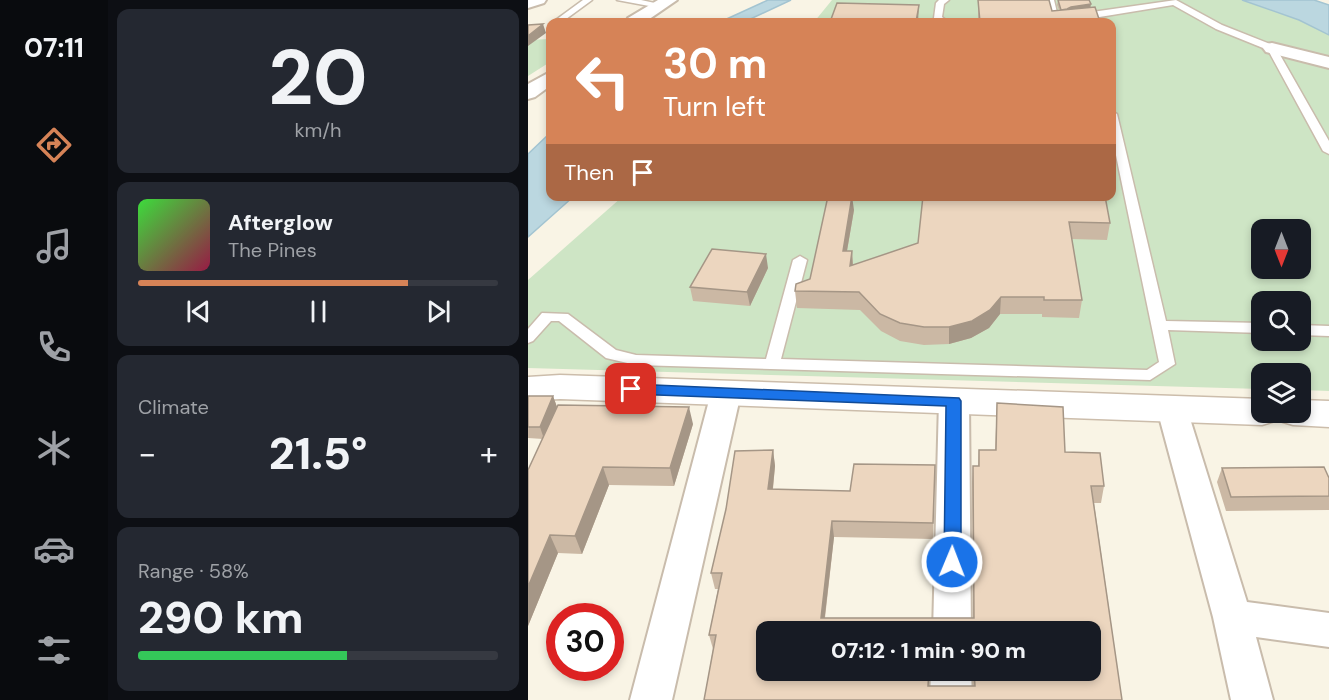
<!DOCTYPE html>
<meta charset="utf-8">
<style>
:root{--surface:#171b24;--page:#242831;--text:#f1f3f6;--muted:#9ea1a6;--line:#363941;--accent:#d68357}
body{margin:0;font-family:"DM Sans",sans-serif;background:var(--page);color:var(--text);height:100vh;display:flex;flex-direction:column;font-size:22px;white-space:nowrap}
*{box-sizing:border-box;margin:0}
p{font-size:20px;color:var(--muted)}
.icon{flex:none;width:33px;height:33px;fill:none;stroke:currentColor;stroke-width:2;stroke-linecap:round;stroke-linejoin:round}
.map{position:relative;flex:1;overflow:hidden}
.details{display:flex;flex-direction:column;gap:9px;padding:9px;background:#0d0f14;width:420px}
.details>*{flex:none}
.banner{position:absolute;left:18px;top:18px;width:570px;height:183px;border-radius:12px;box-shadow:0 3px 9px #0003;background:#d68357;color:#fff;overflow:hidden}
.needle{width:39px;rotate:180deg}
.buttons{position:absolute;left:723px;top:219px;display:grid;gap:12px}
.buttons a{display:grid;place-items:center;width:60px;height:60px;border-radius:12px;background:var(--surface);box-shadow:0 3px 9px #0003;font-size:30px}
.speed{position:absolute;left:18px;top:603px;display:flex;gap:12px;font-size:30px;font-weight:700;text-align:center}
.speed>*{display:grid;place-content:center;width:78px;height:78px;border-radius:50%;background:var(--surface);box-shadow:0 3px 9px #0003;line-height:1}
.speed .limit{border:9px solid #d22;background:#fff;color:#111}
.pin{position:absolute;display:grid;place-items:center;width:51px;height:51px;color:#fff;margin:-26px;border-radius:12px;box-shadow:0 3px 9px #0006}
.me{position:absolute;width:66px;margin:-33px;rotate:1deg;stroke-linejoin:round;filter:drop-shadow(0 0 4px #0008)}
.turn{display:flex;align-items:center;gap:21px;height:126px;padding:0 18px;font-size:27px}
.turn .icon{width:78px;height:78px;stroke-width:2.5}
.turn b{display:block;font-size:42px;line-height:51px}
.then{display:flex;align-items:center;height:57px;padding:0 18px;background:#0003;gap:12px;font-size:22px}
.big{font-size:45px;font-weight:800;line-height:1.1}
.details .tile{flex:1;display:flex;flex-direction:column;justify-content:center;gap:9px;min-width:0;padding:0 21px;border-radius:12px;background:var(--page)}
.details .dial{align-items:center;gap:0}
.dial b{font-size:78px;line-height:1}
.song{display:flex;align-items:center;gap:18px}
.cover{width:72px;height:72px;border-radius:9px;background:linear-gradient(135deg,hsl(120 70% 55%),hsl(340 70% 35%))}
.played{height:6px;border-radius:3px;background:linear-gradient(90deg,var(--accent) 75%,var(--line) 75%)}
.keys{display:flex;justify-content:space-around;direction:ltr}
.heat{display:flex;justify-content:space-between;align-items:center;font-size:33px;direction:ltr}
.charge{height:9px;border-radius:4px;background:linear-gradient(90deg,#34c759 58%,var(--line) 0)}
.trip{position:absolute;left:228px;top:621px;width:345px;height:60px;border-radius:12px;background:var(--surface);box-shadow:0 3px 9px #0003;font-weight:800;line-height:60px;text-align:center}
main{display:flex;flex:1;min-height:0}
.tabs{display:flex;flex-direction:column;width:108px;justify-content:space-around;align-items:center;background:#090b0e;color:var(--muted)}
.tabs .icon{width:42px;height:42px}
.tabs .active{color:var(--accent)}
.tabs b{font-size:27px;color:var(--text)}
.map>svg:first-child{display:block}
</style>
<main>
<nav class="tabs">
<b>07:11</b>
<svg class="icon active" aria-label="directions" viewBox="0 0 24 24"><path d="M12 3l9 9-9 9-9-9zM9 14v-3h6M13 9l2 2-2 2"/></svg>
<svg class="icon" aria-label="music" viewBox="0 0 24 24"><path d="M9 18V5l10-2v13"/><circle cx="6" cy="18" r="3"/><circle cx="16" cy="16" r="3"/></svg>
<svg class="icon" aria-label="phone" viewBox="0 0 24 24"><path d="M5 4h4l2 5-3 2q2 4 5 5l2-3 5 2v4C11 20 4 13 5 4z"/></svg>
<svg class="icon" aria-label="climate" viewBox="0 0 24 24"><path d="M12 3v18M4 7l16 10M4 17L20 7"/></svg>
<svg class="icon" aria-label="car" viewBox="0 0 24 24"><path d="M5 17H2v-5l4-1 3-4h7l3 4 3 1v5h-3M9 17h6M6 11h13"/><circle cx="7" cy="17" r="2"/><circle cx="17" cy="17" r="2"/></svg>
<svg class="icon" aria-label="filters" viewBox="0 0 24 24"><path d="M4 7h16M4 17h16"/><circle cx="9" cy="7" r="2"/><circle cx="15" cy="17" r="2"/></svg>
</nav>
<section class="details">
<div class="tile dial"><b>20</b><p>km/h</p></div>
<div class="tile">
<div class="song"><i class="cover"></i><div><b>Afterglow</b><p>The Pines</p></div></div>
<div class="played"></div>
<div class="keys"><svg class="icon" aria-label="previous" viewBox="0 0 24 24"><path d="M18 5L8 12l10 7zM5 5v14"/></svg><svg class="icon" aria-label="pause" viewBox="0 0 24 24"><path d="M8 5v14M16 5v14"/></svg><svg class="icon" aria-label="next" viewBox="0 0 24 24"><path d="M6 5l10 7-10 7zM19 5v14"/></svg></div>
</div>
<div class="tile"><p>Climate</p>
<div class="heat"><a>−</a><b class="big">21.5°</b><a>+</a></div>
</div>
<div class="tile"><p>Range · 58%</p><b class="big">290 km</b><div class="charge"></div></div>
</section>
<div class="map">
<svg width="801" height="700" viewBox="0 0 801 700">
<rect width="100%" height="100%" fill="#f9f4e5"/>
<!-- green -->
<path fill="#cee5c5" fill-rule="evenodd" d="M304,0H714L771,20L801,35V391L773,390L772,374H734L733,389L0,368V280L94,197L584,196V22H286ZM734,230H772V268H734ZM734,302H772V340H734Z
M22,39V62L0,76V40Z"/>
<!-- water -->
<path fill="#bbd7e0" stroke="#a3c4d1" stroke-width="1.5" d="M240,0H263L216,22H192Z
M714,0H786L801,5V35L771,20Z
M22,133V196L45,197L0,237V154Z"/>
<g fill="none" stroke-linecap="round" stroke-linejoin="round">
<defs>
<path id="lane" d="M55,0H64L34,22H25Z
M89,0H113L136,5L132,8Z
M411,0H421L416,4L414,17L420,22H411L406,18L408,3Z
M518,0H526L531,21L543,15L648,0L694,25L747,46L801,141V154L795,151L740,50L688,29L645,5L541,22H523Z
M584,111L589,114L638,321L734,323V333L640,330L647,364L622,380L108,365L78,358L31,321H23L5,341L0,343V329L14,313L40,314L88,350L108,355L238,359L265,260L272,256L279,260L253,359L619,370L631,362L584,136Z
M772,325L801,326V336L772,335Z"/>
<path id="street" d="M0,0H18L16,3L0,8Z
M130,0H149L117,22H98L100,18Z
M744,43L801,57V68L738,52L735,48L738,44Z
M22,72V86L7,97L0,99V84Z
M198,383L209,386L213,393L144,700H102L183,393L187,386Z
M426,390L437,394L441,401L443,632H405L411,401L415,394Z
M644,398L655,401L659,409L719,602L801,613V647L728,637L745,700H703L685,617L629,409L633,401Z
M403,670H443L444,700H402Z"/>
<path id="secondary" d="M32,375L734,399V412H772V400L801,401V427L765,425L752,421L750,416L747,421L734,425L32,399L0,401V377Z"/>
</defs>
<!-- lane casing -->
<use href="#lane" stroke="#c9bcac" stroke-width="3"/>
<!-- street casing -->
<use href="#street" stroke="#c9bcac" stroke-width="4"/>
<!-- secondary casing -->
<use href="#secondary" stroke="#ccbdab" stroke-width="3"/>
<!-- lane -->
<use href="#lane" fill="#fff" fill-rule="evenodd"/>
<!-- street -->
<use href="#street" fill="#fff" fill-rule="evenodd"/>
<!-- secondary -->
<use href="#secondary" fill="#fff" fill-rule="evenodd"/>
</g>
<!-- wall -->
<path fill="#cbb8a4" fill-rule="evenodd" d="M450,0H521L524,11L531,10L529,5L530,0L563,7L572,22H450Z
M395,196L582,223L579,240L544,239L554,300L551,318L514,317V314H472L461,328L443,338L421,344L396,345L372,341L353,331L332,310L269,308L267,291L282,279L326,210L319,251H324L325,265L390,243Z
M240,268L222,306L165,301L162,287Z
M0,396H25L29,407L165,424L146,486L81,485L54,554L30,553L0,626V470L15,439L0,438Z
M469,403L537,452L576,486L573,503H566L594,700H176L185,649L181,635L190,589H187L183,573L245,450L247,466L245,489L322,491L407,465L405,539L306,537L297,618H445L444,482L445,466H450L451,450H467ZM562,632V670H445V686H401V670H238Z
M694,468L801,478V510L698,511L689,482Z"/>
<!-- shaded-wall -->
<path fill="#a59686" d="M563,4L562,10L533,12L543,7Z
M391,5L390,22H388Z
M15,24L18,33L0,46V36Z
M324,196L326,210L316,268L315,251Z
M324,251L325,269L322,266Z
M238,254L240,268L222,306L219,292Z
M473,297L472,314L461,328L443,338L421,344V327Z
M25,396L29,407L16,439L12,427Z
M161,407L165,424L146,486L142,468Z
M245,450L247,466L243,506L240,489Z
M75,467L81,485L54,554L47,536Z
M304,521L306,537L295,632L293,618Z
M22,535L30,553L0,626V587Z"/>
<!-- building -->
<path fill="#ecd6bf" stroke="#a59686" stroke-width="1.5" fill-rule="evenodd" d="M450,0H521L524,11L567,7L572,22H452Z
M530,0H561L563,4L543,7L539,9L533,10Z
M309,3L391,5L388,22H302Z
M15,24L0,36V25Z
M300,196H324L315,251H324L322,266L390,243L395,196H577L582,223L541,222L554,300H516V297H473L462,310L444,321L421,327H396L372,323L352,314L331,292L267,291L268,284L282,279Z
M184,249L238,254L219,292L162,287Z
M0,396H25L12,427H0Z
M469,403L535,407L537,452L572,453L576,486H563L594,700H176L188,635H181L194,573H183L198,509L207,451L245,450L240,489L322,491L326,464L407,465L405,523L304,521L293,618H446L445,466H451V450H468ZM238,632H562V670H446L447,686H400L401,670H238Z
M30,405L161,407L142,468L75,467L47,536L22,535L0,587V470Z
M796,467L801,478V496L703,497L694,468Z"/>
<!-- route -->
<path fill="#1a73e8" stroke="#114b97" stroke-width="1.5" d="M103,384L431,398L433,401V562L430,567L424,570L418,567L416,562L418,406L103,394L96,389Z"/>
</svg>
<div class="buttons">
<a><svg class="needle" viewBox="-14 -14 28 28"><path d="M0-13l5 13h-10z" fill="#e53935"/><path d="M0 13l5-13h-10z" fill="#9ea1a6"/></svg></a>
<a><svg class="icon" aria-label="search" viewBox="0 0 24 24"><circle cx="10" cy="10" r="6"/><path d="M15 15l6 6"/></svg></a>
<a><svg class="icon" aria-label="layers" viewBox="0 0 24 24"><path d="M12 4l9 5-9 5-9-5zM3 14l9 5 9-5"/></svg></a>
</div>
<div class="speed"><div class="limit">30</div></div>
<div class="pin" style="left:103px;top:389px;background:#d93025"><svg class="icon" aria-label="arrive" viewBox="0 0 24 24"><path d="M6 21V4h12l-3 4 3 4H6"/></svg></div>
<svg class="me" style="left:424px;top:562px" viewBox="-20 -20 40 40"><circle r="17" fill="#1a73e8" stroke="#fff" stroke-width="3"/><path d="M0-11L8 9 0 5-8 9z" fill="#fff"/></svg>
<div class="trip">07:12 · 1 min · 90 m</div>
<div class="banner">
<div class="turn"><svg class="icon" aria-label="left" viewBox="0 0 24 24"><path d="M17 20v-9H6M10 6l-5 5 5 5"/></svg><div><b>30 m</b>Turn left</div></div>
<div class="then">Then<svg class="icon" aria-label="arrive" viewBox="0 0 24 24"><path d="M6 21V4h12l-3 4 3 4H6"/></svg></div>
</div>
</div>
</main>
